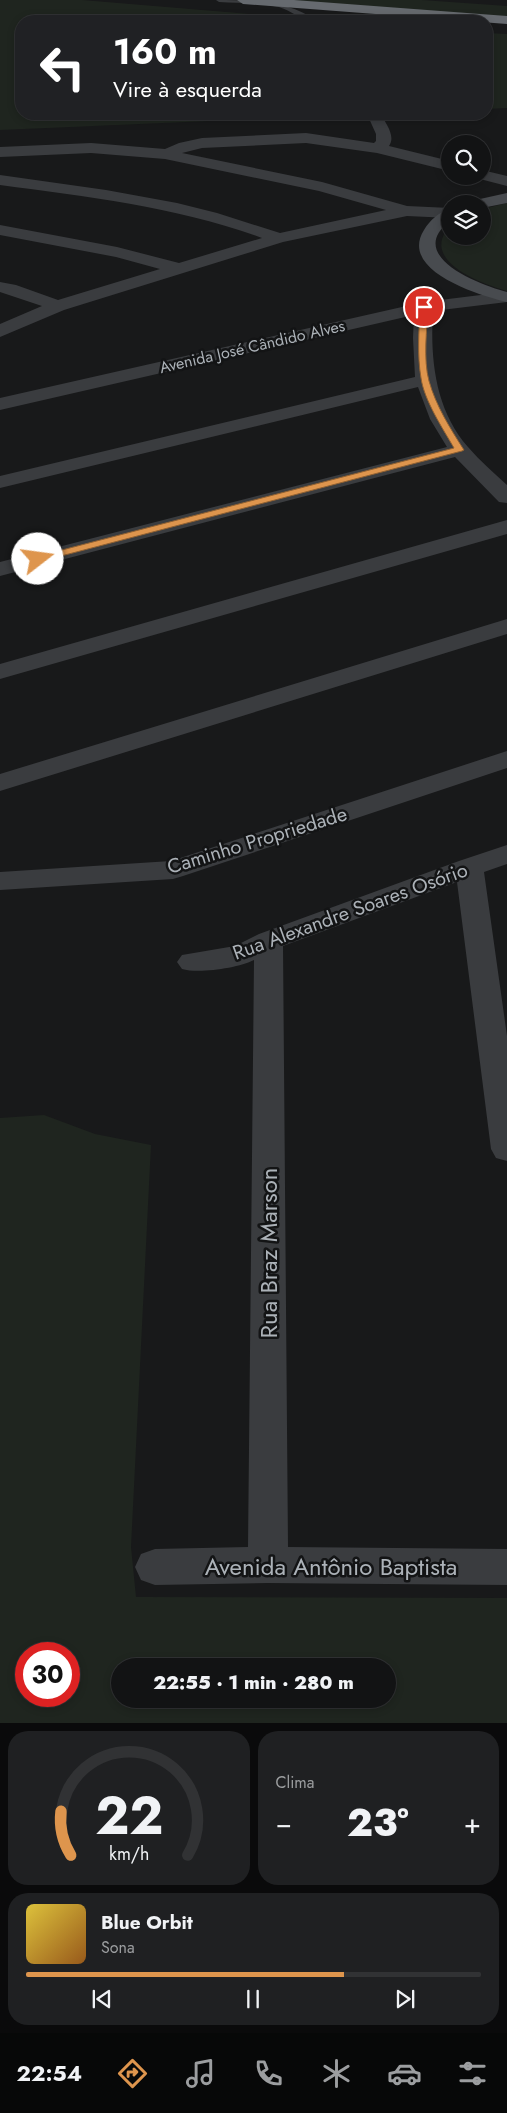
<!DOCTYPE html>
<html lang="pt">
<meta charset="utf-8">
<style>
:root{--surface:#121314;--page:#1f2022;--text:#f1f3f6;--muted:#9c9ea0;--line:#313234;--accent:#de954d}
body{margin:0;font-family:Jost,sans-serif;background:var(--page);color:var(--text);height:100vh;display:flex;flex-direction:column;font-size:19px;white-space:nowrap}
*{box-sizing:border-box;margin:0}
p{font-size:16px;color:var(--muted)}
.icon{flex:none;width:28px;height:28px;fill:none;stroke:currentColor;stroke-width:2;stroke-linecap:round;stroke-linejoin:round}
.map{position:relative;height:1723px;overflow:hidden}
.details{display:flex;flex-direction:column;gap:8px;padding:8px;background:#0a0a0b;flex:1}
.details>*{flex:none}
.guide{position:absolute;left:15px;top:15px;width:478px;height:105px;border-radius:20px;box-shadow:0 2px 8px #0003,0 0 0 1px var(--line);background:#202124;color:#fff;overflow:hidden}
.fabs{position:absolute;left:441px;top:135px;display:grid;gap:10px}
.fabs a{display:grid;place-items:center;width:50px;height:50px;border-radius:50%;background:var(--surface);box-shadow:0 2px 8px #0003,0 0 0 1px var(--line);font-size:25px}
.speed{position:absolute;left:15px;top:1642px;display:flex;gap:10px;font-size:25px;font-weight:700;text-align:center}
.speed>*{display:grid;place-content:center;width:65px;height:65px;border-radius:50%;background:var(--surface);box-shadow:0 2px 8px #0003,0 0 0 1px var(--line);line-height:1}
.speed .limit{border:8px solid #d22;background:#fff;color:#111}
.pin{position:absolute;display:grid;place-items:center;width:42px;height:42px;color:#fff;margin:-21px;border:2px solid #fff;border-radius:50%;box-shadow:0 1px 5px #0007}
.me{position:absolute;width:55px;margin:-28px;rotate:75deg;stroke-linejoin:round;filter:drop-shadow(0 0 4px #0008)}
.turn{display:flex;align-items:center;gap:18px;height:105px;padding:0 15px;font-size:22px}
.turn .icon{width:65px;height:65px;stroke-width:2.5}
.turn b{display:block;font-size:35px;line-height:42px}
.big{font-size:38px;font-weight:800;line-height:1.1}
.details .card{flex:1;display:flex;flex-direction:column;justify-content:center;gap:8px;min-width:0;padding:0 18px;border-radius:20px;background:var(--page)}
.details .dial{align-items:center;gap:0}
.dial svg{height:130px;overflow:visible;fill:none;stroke:var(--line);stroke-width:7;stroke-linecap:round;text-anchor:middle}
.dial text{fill:var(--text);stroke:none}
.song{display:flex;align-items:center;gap:15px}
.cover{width:60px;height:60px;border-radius:8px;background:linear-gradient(135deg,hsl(50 70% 55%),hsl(30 70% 35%))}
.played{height:5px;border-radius:2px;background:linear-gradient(90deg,var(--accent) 70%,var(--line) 70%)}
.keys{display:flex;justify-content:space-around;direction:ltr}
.heat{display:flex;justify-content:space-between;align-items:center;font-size:28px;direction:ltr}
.details .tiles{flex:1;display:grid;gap:8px;grid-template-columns:1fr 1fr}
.card:last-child{grid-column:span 2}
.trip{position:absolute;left:111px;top:1658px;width:285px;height:50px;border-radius:25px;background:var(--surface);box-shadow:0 2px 8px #0003,0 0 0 1px var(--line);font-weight:800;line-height:50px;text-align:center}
.menu{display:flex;height:80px;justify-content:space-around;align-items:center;background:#070808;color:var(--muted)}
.menu .icon{width:35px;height:35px}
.menu .on{color:var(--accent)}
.menu b{font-size:22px;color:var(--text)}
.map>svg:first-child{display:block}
</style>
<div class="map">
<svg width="507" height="1723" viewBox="0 0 507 1723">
<rect width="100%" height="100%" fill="#18191a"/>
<!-- green -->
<path fill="#1f251f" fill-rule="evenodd" d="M0,0H82L298,18L299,21H21V114H369L0,130Z
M270,0H422L507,6V18Z
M486,33L507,34V108L486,109Z
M507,203V291C483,284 418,261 450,226V236H482L483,209Z
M44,1115L95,1134L151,1145L131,1547L136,1597L507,1598V1723H0V1118ZM26,1654H69V1696H26ZM120,1666H388V1699H120Z"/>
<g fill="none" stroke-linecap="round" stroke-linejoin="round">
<!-- lane -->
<path fill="#3a3c3f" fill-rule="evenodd" d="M216,0C249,0 290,0 316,21C304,22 292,11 279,7C260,3 239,3 219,2Z
M416,16H440L443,18L440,20L391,21Z"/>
<!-- street -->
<path fill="#3a3c3f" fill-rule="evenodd" d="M367,114H381C386,124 396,136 389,146L450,161V171L377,153L306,143L202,148L182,153L322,182L407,206L450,208V218L407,216L283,242L64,310L0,337V324L42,306L0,292V282L16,285L58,300L160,269L116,257L0,235V225L117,247L179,263L262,238C178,207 89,197 0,185V175L106,190L177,203L217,213L280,233L386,210L319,191L165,159L91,153L0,157V147L91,143L165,149L179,143L202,138L306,133L374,143L376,141V134Z
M482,170L507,176V186L476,178L475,176H482Z
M505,292H507V302L433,311C430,359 435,409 468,447C480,461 494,473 507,485V503L499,502L455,457L0,576V562L447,447L430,419L418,387L0,488V476L415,377L413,338L414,315L0,410V398L424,302Z
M507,520V534L0,679V664Z
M507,619V634L0,791V774Z
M507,751V768L183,876L173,879L0,890V872L171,861Z
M507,845V864L484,872L507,1036V1161L496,1158L491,1149L457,882L283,946L288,1547L507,1549V1585L268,1583L155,1585L141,1580L135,1567L141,1554L155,1549L248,1547L254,960C238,968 199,974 182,969L177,962L182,955L235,946L259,934L459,861Z"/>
<!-- secondary -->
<path fill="#484b4f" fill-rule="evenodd" d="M507,193V203L482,208V204H469L471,201Z
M450,209V221C404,256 480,285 507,292V302C481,296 398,271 424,230C430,220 439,212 450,209Z"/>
<!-- highway -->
<path fill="#666a6f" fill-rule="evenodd" d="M237,0H294L507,16V24L243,4Z"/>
</g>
<!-- route -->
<path fill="#de954d" stroke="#906132" d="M424,305L428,307C427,329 423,359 429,381C436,406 450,428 464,450L462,451L42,561H35L34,559L35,557L454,448C443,429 424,400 421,378C417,355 419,331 420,307Z"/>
<g text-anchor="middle" stroke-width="5" stroke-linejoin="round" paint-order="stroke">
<!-- far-street labels -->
<g font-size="16" fill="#acb2b8" stroke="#131415">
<text transform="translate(252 346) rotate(-13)" y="6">Avenida José Cândido Alves</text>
</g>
<!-- street labels -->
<g font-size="20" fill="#acb2b8" stroke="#131415">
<text transform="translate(257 840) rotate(-17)" y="7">Caminho Propriedade</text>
<text transform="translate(350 911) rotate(-20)" y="7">Rua Alexandre Soares Osório</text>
</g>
<!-- near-street labels -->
<g font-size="24" fill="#acb2b8" stroke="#131415">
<text transform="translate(269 1253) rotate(-90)" y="8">Rua Braz Marson</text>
<text x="331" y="1575">Avenida Antônio Baptista</text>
</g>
</g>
</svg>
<div class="fabs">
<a><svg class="icon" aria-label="search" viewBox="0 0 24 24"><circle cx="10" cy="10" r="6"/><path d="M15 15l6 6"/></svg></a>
<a><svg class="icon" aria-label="layers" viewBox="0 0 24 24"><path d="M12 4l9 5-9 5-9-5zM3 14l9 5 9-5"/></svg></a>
</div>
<div class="speed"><div class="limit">30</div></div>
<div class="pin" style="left:424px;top:307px;background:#d93025"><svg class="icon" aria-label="arrive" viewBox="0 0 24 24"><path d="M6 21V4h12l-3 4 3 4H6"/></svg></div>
<svg class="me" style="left:38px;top:559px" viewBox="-20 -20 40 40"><circle r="19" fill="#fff"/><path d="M0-13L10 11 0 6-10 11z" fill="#de954d"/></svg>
<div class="trip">22:55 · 1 min · 280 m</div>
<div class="guide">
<div class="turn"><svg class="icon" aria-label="left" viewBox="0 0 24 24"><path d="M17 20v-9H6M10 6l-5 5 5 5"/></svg><div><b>160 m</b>Vire à esquerda</div></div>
</div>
</div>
<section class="details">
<div class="tiles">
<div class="card dial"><svg viewBox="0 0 100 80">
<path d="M14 69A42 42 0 1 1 86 69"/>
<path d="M14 69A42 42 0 0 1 8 42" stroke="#de954d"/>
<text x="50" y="56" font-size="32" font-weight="700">22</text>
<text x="50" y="72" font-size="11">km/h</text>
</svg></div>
<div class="card"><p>Clima</p>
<div class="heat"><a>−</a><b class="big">23°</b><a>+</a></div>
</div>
<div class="card">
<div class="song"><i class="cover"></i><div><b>Blue Orbit</b><p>Sona</p></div></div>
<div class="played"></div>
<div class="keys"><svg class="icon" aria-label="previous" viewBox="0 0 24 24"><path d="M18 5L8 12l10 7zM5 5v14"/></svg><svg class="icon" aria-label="pause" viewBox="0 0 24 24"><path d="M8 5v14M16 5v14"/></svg><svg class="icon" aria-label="next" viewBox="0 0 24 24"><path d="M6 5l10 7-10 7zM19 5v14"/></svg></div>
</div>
</div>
</section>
<nav class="menu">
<b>22:54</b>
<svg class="icon on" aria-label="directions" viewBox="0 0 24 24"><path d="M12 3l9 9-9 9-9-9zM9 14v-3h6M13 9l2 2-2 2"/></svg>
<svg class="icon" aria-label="music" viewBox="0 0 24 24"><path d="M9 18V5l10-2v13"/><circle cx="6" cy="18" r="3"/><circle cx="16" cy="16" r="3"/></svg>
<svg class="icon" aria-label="phone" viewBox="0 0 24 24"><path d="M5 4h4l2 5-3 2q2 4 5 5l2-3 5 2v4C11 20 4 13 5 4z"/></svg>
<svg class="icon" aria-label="climate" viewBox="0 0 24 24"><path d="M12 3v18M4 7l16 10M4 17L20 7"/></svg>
<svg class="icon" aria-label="car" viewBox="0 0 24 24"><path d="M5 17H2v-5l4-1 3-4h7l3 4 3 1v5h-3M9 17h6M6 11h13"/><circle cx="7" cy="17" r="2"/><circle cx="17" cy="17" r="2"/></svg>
<svg class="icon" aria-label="filters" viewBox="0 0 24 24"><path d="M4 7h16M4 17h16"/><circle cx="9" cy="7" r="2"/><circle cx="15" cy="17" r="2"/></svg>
</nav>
